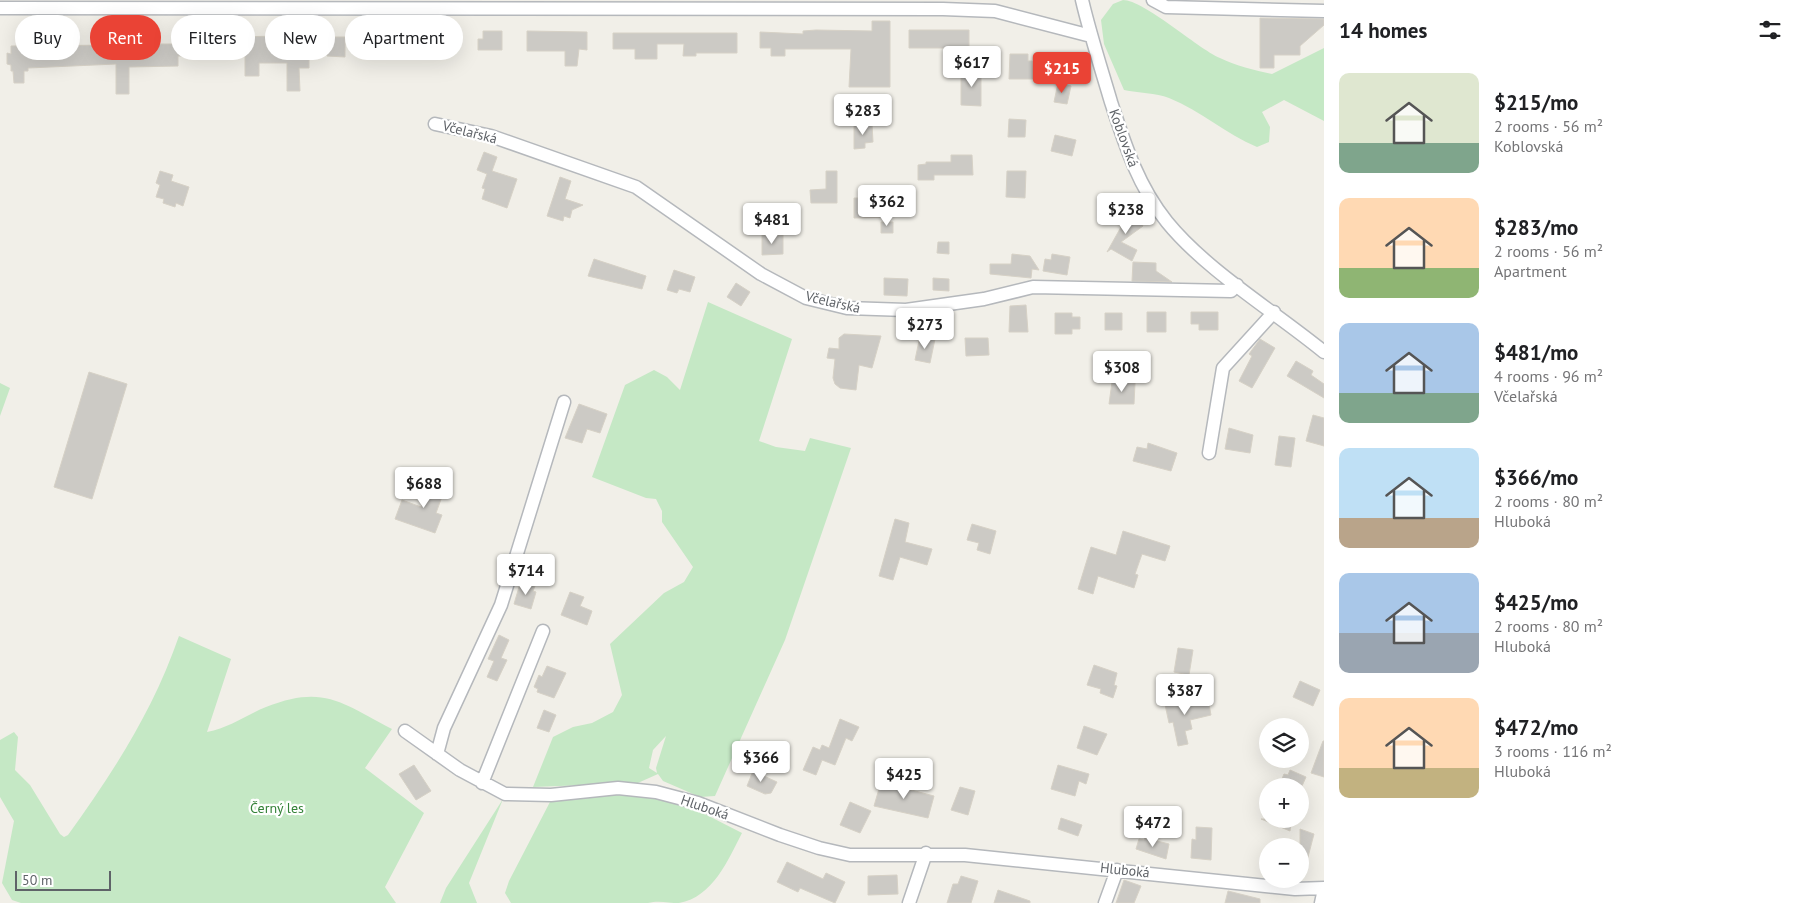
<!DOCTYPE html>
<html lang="en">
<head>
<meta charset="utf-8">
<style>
  body { margin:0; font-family:"PT Sans",sans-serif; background:#f2f2f2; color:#202124; height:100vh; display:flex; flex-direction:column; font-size:19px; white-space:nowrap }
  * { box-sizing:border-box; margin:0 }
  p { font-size:16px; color:#757577 }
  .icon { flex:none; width:28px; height:28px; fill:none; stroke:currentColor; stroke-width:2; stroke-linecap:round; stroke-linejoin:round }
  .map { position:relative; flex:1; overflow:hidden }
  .details { display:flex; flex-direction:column; background:#fff; width:475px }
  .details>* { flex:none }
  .banner { position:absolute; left:15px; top:15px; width:475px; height:45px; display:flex; gap:10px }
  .tools { position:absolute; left:1259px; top:718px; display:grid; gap:10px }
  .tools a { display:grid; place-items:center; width:50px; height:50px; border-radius:50%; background:#fff; box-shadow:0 5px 20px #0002; font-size:25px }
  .scale { position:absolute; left:15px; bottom:12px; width:96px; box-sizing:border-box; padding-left:5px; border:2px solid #5f6368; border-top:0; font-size:14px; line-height:18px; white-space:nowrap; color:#5f6368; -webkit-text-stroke:4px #fff; paint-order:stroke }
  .price { position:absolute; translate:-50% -42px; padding:0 11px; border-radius:5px; background:#fff; color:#222; font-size:16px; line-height:32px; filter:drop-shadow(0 1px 2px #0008) }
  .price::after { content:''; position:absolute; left:50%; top:30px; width:15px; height:11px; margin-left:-8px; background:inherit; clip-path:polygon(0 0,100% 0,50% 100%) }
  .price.selected { background:#ea4335; color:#fff }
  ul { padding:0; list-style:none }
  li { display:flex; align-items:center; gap:15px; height:125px; padding:0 15px }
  li span { display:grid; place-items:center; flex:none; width:140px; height:100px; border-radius:10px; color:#555 }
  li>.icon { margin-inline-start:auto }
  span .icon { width:60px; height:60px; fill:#fffc; stroke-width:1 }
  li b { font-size:21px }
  h2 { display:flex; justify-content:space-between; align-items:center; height:60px; padding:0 15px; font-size:21px }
  .chip { padding:0 18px; border-radius:22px; background:#fff; box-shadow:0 5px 20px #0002; font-size:18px; line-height:45px }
  .chip.selected { background:#ea4335; color:#fff }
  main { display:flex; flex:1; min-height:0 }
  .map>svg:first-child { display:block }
  .green { fill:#c5e8c5; fill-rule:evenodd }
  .building { fill:#cccac5; stroke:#d6d1c6 }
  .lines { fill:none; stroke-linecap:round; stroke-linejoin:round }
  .minor-casing { stroke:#b5b8bc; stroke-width:15 }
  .minor { stroke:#fff; stroke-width:12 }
  .labels { text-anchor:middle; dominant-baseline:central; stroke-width:4.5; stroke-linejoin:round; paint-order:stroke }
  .street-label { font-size:14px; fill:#5f6368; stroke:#fff }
  .park-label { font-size:14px; fill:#348238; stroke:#fff }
</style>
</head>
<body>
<main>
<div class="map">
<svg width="1324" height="903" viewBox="0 0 1324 903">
  <rect width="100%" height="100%" fill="#f1efe8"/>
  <path class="green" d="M1123,0C1144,0 1197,48 1220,58C1236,66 1254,70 1272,74L1324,48V121L1284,100L1262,112L1270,127L1269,142L1257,147C1226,134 1201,111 1169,98C1156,93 1138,93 1124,90L1104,44L1101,20L1113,4Z
    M708,302L792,339L759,441L776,447L805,451L810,438L851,448L785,640L715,796L700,797L663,781L658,774L631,786L613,784L533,787L553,737L573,727L592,723L613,712L622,695L610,644L664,593L684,582L693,567L662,522V511L656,499L646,498L592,477L625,385L654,370L667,377L680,390ZM666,736L656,768L657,773L649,768L653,750Z
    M0,383L10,388L0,416Z
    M179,636L231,659L207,732C229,728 246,715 266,707C324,684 342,703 392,729L365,768L424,813L385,887L396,903H21L12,900L2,883L14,821L0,797V740L14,732L18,737L15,770L30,785L60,834L64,837L68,835C114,771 153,711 179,636Z
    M613,794L666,799L691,807L742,833C728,860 713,897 679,903C668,903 659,900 648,903H511L505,893L509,881L551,800Z
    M503,799L469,883L477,903H440L446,888Z"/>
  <path class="building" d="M1260,18L1324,19V25L1300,46V55H1274V68H1260Z
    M872,21H890V87H849L851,49H785V56H771V48H760V32L803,34V31L816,30L872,31Z
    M909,30H969V47H959V53H950L949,48H909Z
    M433,31H452V48H429V39H433Z
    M483,31H502V50H478V39H483Z
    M527,31L587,32V50L579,49L577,66H565V51H527Z
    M174,33H194V38L279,36L278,53H309V68H299L300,91H287V63H259V76H245V55L188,52V56H178V66L129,67V94H116V64L28,68V71H24V83H14L13,71H11V65L7,64V53L11,54V46L118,45H122V51L142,52V44H174Z
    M613,33H737V53H696V56H683L684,44H657V59H635V49H613Z
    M327,37H345V57L327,56Z
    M1010,54H1028V61H1032L1033,79H1009Z
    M969,69H981V106L961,105V76H969Z
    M1058,83L1071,86L1067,104L1054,102Z
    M1009,119L1026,120L1025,137H1008Z
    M872,124L873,142L865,143V148L854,149V125Z
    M1055,135L1076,140L1072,156L1051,151Z
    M484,152L497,157L492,171L517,179L507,208L482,199L485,189L482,188L487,174L477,170Z
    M951,155H972L973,175H934V180H918V165L926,164V162H951Z
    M160,171L173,175L171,181L189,187L183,206L176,203L175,207L163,203L164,199L156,197L160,185L156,183Z
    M826,171H837V203H811L810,190L826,189Z
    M1007,171H1026L1025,198L1006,197Z
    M560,177L571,181L565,199L583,205L572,210L570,218L564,216L563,221L547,216Z
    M854,198H870V208H891V217L854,218Z
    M1132,210L1143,226L1121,242L1137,250L1132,261L1111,249L1107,252L1121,227L1117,221Z
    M881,222H893V233H881Z
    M762,235H783V254L762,255Z
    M938,242H949V254L937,253Z
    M1012,254L1030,256L1039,270L1032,269L1031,278L990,274V264H1011Z
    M1052,254L1070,257L1067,275L1043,271L1045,259L1051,260Z
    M594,259L646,276L642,289L588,276Z
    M1133,262L1156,263V271L1172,282L1132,281Z
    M674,270L695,277L690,292L679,289L677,293L667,290Z
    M884,278L908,279L907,296L884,295Z
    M933,278L949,279V291L933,290Z
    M736,283L750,292L741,306L727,297Z
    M1026,305L1028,332H1009L1010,306Z
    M1147,312H1166V332H1147Z
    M1191,312H1218V330H1199V324H1191Z
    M1055,313H1072V317H1080V329H1072V334H1055Z
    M1105,313H1122V330H1105Z
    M844,334L881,336L872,368L859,365L856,390L840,388L835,384L833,378L835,359L827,358L829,348L839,349V338Z
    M924,337L935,339L930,363L915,360L919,341L923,342Z
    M965,338H988L989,355L966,356Z
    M1260,339L1275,348L1252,388L1239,381L1252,356L1249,354Z
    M1095,353H1112V363H1094Z
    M1296,361L1313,371L1311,375L1324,384V398L1287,376Z
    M89,372L127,384L92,499L54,487Z
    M1112,382L1135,383L1134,404H1109Z
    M579,404L607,414L600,433L587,429L582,443L565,438Z
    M1313,415L1324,418V446L1306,441Z
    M1229,428L1253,435L1250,453L1225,449Z
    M1279,436L1295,438L1291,467L1275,465Z
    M1148,443L1177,453L1171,471L1133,461L1137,447L1147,449Z
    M432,478L447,483L436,513L442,515L435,533L395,519L402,500L421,507Z
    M895,519L909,523L905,542L932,549L927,565L900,557L893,580L879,576Z
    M972,524L996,531L990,554L977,550L979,543L967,540Z
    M1123,531L1170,546L1165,561L1142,554L1135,574L1138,575L1134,588L1098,576L1093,594L1078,589L1091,547L1116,555Z
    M524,583L535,586L533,591L536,592L531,609L514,604L519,587L523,588Z
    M570,592L584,597L580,606L592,611L587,625L561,615Z
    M499,635L509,640L501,658L507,660L497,681L487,677L494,661L488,659Z
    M1178,648L1193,650L1189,675L1174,672Z
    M1094,665L1117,673L1114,685L1117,686L1113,698L1100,693L1101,689L1087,685Z
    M547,666L566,673L554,698L537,692L538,689L534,687L539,675L542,677Z
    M1300,681L1320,690L1313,706L1293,697Z
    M1177,698L1179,705L1208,699L1211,715L1190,720L1192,729L1185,731L1188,744L1178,746L1173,722L1169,723L1164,700Z
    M544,710L556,715L549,732L537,728Z
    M840,719L859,727L852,741L846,738L835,765L822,760L816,775L803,770L813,747L820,750L822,745L829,748Z
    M1084,726L1107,734L1097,755L1077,748Z
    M1323,741H1324V777L1311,773Z
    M414,765L431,791L416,800L399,774Z
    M1058,765L1089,774L1086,784L1079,781L1075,796L1051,789Z
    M1290,770L1306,777L1302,786H1279L1284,774L1288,775Z
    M753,771L777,782L771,793L765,794L747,786Z
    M881,782L934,796L928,818L874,806Z
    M960,787L975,791L968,815L951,810Z
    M850,802L871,811L860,833L840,825Z
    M1061,818L1082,825L1078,836L1058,829Z
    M1261,819H1292L1290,831Z
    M1196,827L1212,828L1211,860L1191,858L1192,839L1196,840Z
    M1300,829L1314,834L1303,876H1300Z
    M1145,838L1169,844L1166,859L1136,849L1139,839L1144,840Z
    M787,862L823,879L826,873L845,882L835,903L800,888L798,892L777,882Z
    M897,875L898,894L868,895V876Z
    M961,876L978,881L971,903H947L953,884H958Z
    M1124,880L1141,886L1134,903H1116Z
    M998,890L1030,901V903H994Z
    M1228,891L1260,899V903H1225Z"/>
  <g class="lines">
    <g class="minor-casing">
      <path id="minor" d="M1082,0C1090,34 1101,68 1111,102C1125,145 1138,186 1167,222C1207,271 1274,311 1324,352
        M1153,0L1166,7L1324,11
        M0,8L943,9L995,11L1091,36
        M435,124L491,136L636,187L761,274L806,298L847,308L906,310L984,299L1033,287L1231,291L1237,285
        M1209,453L1223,368L1274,312
        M405,731L460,770L505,794L551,795L618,788L656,792L698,803L780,835L819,848L850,855H965L1295,889L1324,888
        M437,754L444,728L501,605L564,402
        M482,783L543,631
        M909,903L926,853
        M1105,903L1117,870
        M1321,903L1324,889"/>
    </g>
    <use href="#minor" class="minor"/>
  </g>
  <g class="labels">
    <g class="street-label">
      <text transform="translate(470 132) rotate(14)">Včelařská</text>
      <text transform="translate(1124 138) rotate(70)">Koblovská</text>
      <text transform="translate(833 302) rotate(13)">Včelařská</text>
      <text transform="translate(705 807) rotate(19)">Hluboká</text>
      <text transform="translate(1125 870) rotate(6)">Hluboká</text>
    </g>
    <g class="park-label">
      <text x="277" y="808">Černý les</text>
    </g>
  </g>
</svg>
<div class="tools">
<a><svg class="icon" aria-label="layers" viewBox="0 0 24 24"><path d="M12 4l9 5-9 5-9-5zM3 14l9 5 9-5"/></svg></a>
<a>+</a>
<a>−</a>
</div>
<div class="scale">50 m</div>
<b class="price" style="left:972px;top:88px">$617</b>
<b class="price selected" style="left:1062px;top:94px">$215</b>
<b class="price" style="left:863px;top:136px">$283</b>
<b class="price" style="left:887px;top:227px">$362</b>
<b class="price" style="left:1126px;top:235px">$238</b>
<b class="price" style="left:772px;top:245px">$481</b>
<b class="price" style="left:925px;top:350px">$273</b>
<b class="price" style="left:1122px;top:393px">$308</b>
<b class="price" style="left:424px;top:509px">$688</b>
<b class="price" style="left:526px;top:596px">$714</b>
<b class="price" style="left:1185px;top:716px">$387</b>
<b class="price" style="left:761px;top:783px">$366</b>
<b class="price" style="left:904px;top:800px">$425</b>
<b class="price" style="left:1153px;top:848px">$472</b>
<div class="banner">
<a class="chip">Buy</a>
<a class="chip selected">Rent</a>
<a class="chip">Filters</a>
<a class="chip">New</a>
<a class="chip">Apartment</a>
</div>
</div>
<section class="details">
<h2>14 homes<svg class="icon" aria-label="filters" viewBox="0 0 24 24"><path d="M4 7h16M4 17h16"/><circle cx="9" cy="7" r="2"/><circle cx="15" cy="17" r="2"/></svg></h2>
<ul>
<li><span style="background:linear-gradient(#dfe7d0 70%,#7fa58c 0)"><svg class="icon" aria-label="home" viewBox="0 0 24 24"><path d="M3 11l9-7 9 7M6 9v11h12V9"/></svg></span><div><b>$215/mo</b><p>2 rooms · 56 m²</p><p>Koblovská</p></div></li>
<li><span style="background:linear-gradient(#ffd9b3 70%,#8fb573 0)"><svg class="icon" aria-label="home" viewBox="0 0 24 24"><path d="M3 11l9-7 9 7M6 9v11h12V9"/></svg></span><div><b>$283/mo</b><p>2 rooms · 56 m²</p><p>Apartment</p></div></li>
<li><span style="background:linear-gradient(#a9c7e8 70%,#7fa58c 0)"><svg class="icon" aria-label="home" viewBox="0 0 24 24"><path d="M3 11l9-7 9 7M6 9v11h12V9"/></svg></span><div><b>$481/mo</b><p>4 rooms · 96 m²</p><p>Včelařská</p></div></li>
<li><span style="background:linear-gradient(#bfe0f5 70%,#b9a48a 0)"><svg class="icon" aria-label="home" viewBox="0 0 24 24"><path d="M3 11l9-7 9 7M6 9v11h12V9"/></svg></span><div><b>$366/mo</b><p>2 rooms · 80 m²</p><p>Hluboká</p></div></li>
<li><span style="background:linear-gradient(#a9c7e8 60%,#9aa5b1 0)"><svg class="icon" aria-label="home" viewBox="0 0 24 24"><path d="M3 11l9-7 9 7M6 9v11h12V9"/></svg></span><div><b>$425/mo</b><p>2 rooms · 80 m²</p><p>Hluboká</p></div></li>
<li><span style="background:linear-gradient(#ffd9b3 70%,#c2b280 0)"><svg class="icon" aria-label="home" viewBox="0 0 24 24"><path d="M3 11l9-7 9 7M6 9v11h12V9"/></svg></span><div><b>$472/mo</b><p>3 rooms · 116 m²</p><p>Hluboká</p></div></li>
</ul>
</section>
</main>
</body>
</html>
